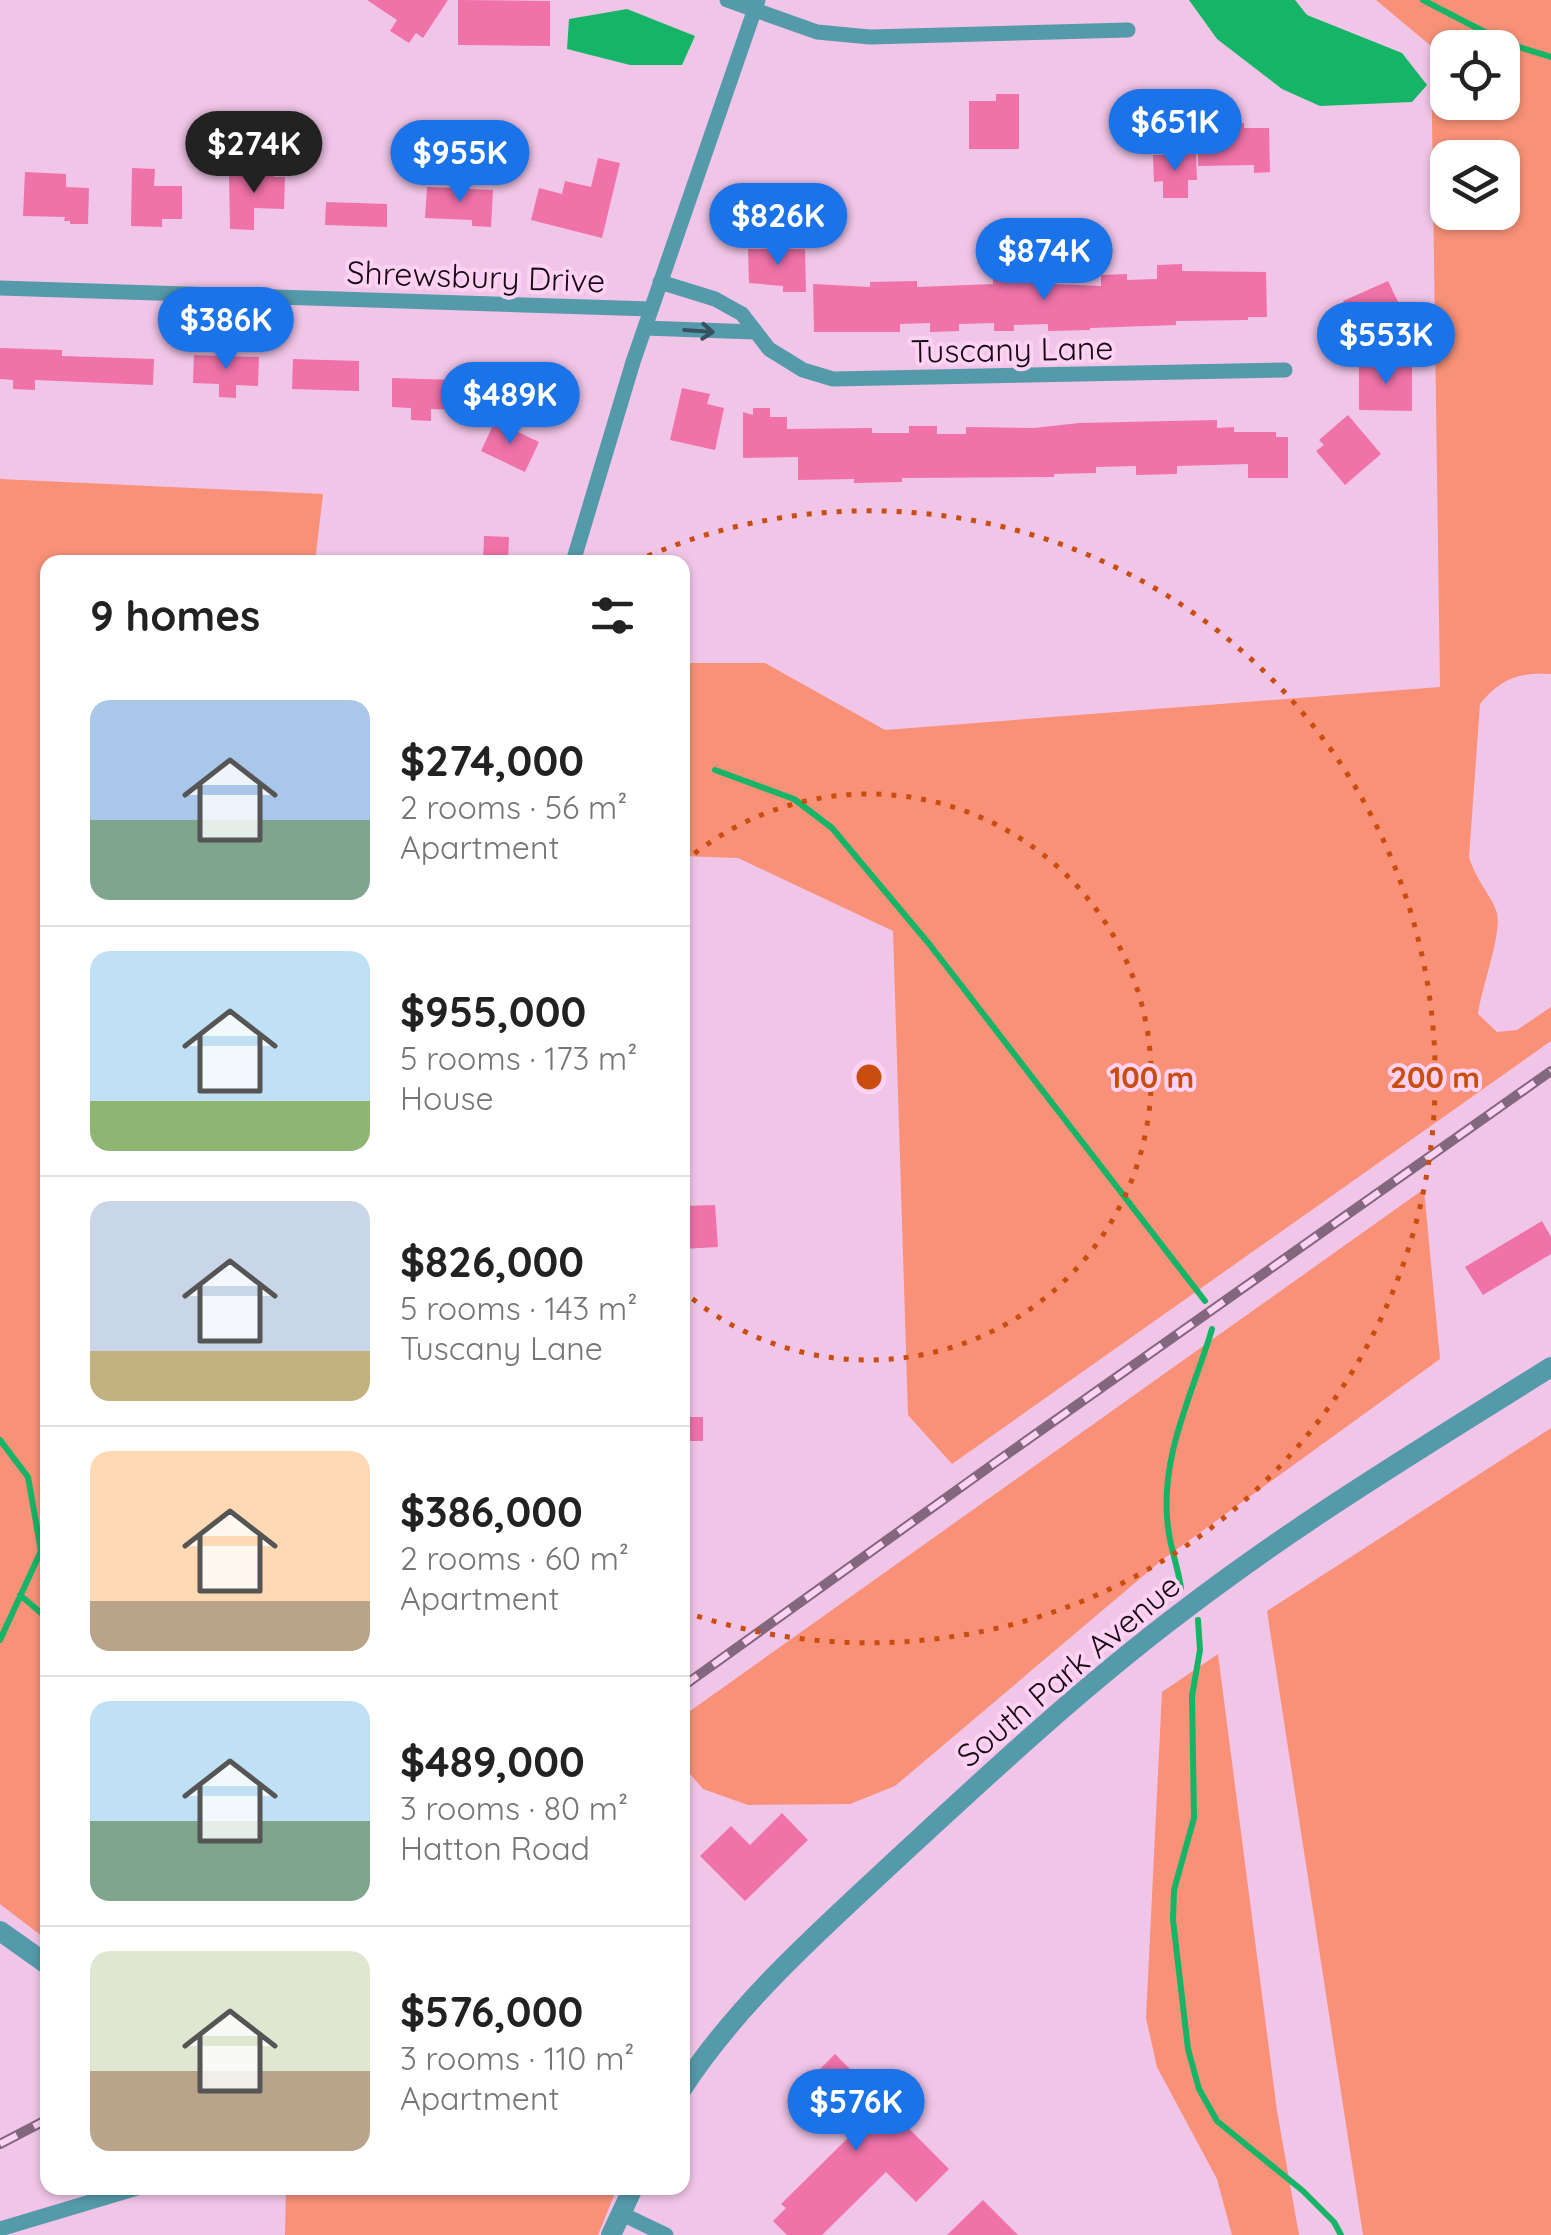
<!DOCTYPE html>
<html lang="en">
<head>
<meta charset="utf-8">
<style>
  body { margin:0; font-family:Quicksand,sans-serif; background:#f2f2f2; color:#222; height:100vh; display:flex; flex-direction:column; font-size:38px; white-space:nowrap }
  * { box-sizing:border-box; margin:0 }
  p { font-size:32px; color:#767676 }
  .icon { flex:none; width:55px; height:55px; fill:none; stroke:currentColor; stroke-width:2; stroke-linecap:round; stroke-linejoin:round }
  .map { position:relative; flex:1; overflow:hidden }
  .details { position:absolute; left:40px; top:555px; width:650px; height:1640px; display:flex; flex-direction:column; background:#fff; border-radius:20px; box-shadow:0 2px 8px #0004 }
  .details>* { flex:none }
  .fabs { position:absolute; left:1430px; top:30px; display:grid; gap:20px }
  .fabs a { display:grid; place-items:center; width:90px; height:90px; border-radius:20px; background:#fff; box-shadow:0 2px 8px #0004; font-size:50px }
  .price { position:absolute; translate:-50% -85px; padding:0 22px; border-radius:35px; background:#1a73e8; color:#fff; font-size:32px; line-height:65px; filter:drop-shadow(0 2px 5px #0008) }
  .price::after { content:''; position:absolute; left:50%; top:60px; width:30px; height:22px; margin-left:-15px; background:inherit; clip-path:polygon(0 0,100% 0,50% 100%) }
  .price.on { background:#222; color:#fff }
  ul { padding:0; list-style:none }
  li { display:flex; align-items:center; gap:30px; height:250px; padding:0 50px }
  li+li { border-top:2px solid #e0e0e0 }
  li span { display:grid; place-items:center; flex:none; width:280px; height:200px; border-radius:20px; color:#555 }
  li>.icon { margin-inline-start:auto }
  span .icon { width:120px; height:120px; fill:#fffc; stroke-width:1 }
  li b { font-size:42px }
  h2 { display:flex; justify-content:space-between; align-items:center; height:120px; padding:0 50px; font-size:42px }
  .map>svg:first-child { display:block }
  .green { fill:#f89178; fill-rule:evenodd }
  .water { fill:#16b467 }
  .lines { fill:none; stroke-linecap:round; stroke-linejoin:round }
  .stream { stroke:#16b467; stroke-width:6 }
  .building { fill:#ef72a9 }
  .minor { stroke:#559aaa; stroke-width:15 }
  .tertiary { stroke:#559aaa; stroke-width:20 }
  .rail-casing { stroke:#83677e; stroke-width:10 }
  .rail { stroke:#ffd2f4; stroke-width:6; stroke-dasharray:19; stroke-linecap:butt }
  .oneway { stroke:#365260 }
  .ring { fill:none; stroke:#c94d0d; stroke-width:5; stroke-dasharray:5 10 }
  .labels { text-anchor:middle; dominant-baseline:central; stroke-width:8; stroke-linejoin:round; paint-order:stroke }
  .street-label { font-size:32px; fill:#170915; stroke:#ffd2f4 }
  .centre { fill:#c94d0d; stroke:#ffd2f4; stroke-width:5 }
  .ring-label { font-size:30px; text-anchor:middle; font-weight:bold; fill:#c94d0d; stroke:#ffd2f4; stroke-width:8; stroke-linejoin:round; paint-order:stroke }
</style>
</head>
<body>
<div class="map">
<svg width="1551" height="2235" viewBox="0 0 1551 2235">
  <rect width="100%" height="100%" fill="#f1c5e7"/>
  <path class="green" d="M1376,0H1551V674C1519,672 1500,679 1480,704L1469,857C1475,879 1493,898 1497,913C1502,934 1481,990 1478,1014L1497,1032L1517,1030L1551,1007V1041L952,1464L908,1415L893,931L738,858L683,856V663H765L885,730L1440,687L1431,46ZM1448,48H1502V102H1448ZM1448,158H1502V212H1448Z
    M0,479L323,494L315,562H48L47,1940L0,1904Z
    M1424,1189L1440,1359L1162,1560L895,1786L850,1804L748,1805L703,1789L683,1766V1716Z
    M1551,1428V2235H1363L1267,1611Z
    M1218,1654L1277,2111L1299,2235H1232L1217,2179L1157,2067L1146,2018L1162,1692Z
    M286,2188H617L598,2235H285Z"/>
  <path class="water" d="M1189,0H1295L1307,15L1402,53L1427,85L1412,102L1320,106L1282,89L1217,39Z
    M627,9L695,36L682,65H630L567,49L569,19Z"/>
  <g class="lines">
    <path class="stream" d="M1423,0L1506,43L1551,57
      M715,770L794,799L832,828L930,945L1205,1301
      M0,1440L28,1477L41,1551L0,1640
      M1181,1588C1178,1567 1170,1547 1168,1527C1159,1457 1193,1393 1212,1329
      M20,1595L48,1619
      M1198,1620L1200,1650L1192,1696L1194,1818L1174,1890L1173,1920L1188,2049L1199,2089L1217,2121L1303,2191L1334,2222L1341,2235"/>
  </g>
  <path class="building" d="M367,0H448L423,38L416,33L409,43L390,31L397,20Z
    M458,0L550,1V46L458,45Z
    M996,94H1019V149H969V101H996Z
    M1244,123V128H1269L1270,172L1254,173V165L1198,166V124Z
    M1196,154L1197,180H1188V198H1163V181L1154,182L1153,155Z
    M598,158L620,163L602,238L531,220L539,188L562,194L565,181L591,187Z
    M132,168L155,169L154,186H182V219H162V227L131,226Z
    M243,168L275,169L274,177H285L284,209L254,208V230L230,229L229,174L242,175Z
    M25,172L66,174V187L89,188L88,224H70V221H64L65,217L23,216Z
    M427,187L493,190L491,227L472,226V220L425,218Z
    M326,202L387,204V227L325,225Z
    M748,249H805L806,292H783V286L749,283Z
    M1182,264V271L1266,272L1267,317H1248V320L1176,321V325L1090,328V330L1048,331V324L1014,325V331H994V323L959,324V331L930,332V323L900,324V332H814L813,284L870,287V282L917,281V287L993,284V279L1030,278V283L1101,286V275L1127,274V280L1157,279V265Z
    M1388,281L1400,306L1394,309L1401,325L1360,344L1343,301Z
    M0,348L62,350V356L154,359L153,385L35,380V390L13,389V380L0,379Z
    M194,355L259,357L258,386L236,385V398L219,397V384L193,383Z
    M293,359L359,361V391L292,389Z
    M1359,363H1412V411L1359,410Z
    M392,378L456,380L455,410L431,409V421L411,420V408L392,407Z
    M682,388L710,394L707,404L724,408L715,450L670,440Z
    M753,408H770V417H787V429L872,428V433H909V426H937V434H966V427L1034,428L1079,423L1217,420V428L1234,427V432H1276V437H1288V478H1248V464L1177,466V474L1136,475V466L1096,467V473L1054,474V477L902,478V482L854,483V479L798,480V457L743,458V412L753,415Z
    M1348,415L1381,454L1345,485L1316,451L1324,445L1319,440Z
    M495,421L539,442L525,472L481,451Z
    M484,536L509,537L508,562H483Z
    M715,1205L718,1247L682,1249V1206Z
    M1542,1221L1551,1237V1254L1483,1295L1465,1267Z
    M682,1417H703V1441H682Z
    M782,1813L808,1840L745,1901L700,1856L731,1826L750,1845Z
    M835,2054L949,2169L916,2202L886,2172L822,2235H787L773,2221L786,2208L781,2204L850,2136L802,2087Z
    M983,2200L1018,2235H947Z"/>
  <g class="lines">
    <path class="minor" d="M727,0L817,32L870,37L1128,30
      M660,282L715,299L742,314L769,349L803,370L833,379L1285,370
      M0,288L651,309
      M645,328L754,332
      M573,562L633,362L758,0
      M620,2213L666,2235
      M0,2229L137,2188"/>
    <path class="tertiary" d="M0,1931L48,1965
      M682,2089C739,2001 823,1928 899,1857C990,1773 1080,1689 1179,1614C1297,1523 1425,1446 1551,1367
      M611,2235L633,2188"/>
    <g class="rail-casing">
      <path id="rail" d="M682,1687L996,1462L1551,1071
        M0,2144L48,2119"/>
    </g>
    <use href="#rail" class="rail"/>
  </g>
  <defs><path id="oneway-shaft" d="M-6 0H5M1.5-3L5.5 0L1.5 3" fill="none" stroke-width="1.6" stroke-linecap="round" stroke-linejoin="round" transform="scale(2.5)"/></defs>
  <use class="oneway" href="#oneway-shaft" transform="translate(699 331) rotate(4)"/>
  <g class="ring">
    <path d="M683 863A283 283 0 1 1 683 1291"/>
    <path d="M634 562A566 566 0 1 1 685 1612"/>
  </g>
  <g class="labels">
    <g class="street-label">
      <text transform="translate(476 276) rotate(2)">Shrewsbury Drive</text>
      <text transform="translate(1012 349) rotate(-1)">Tuscany Lane</text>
      <text transform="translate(1068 1670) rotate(-40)">South Park Avenue</text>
    </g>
  </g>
  <circle cx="869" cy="1077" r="15" class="centre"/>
  <g class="ring-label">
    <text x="1152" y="1088">100 m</text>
    <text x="1435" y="1088">200 m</text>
  </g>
</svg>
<div class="fabs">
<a><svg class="icon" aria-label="locate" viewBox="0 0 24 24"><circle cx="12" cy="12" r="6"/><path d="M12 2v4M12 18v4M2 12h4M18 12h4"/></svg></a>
<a><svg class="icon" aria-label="layers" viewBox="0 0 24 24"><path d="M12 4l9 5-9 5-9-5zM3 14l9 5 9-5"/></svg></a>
</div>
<b class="price" style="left:1175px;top:174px">$651K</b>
<b class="price on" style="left:254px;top:196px">$274K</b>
<b class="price" style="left:460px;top:205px">$955K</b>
<b class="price" style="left:778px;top:268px">$826K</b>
<b class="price" style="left:1044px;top:303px">$874K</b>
<b class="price" style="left:226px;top:372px">$386K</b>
<b class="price" style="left:1386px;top:387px">$553K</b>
<b class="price" style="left:510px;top:447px">$489K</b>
<b class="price" style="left:856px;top:2154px">$576K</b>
<section class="details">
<h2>9 homes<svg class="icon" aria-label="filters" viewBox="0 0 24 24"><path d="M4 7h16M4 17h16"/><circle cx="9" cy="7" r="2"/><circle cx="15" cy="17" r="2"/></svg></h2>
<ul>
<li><span style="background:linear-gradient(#a9c7e8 60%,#7fa58c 0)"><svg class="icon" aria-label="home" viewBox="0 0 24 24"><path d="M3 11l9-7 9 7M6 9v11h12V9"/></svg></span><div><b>$274,000</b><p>2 rooms · 56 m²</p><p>Apartment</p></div></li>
<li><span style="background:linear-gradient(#bfe0f5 75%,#8fb573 0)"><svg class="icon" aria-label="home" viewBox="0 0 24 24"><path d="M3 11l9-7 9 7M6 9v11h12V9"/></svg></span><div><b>$955,000</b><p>5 rooms · 173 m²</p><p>House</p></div></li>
<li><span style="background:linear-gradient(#c9d6e8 75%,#c2b280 0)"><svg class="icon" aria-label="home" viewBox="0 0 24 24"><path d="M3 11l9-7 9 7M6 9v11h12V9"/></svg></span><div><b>$826,000</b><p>5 rooms · 143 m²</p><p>Tuscany Lane</p></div></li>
<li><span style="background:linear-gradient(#ffd9b3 75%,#b9a48a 0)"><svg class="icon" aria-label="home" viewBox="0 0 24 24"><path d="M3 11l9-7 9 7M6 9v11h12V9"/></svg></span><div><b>$386,000</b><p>2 rooms · 60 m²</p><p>Apartment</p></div></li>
<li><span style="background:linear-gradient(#bfe0f5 60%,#7fa58c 0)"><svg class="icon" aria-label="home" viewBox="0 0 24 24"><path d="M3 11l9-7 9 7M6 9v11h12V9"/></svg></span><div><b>$489,000</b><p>3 rooms · 80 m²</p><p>Hatton Road</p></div></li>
<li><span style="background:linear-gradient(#dfe7d0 60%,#b9a48a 0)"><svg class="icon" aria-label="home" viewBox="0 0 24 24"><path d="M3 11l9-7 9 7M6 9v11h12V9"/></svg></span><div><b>$576,000</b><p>3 rooms · 110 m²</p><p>Apartment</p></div></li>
</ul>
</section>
</div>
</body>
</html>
